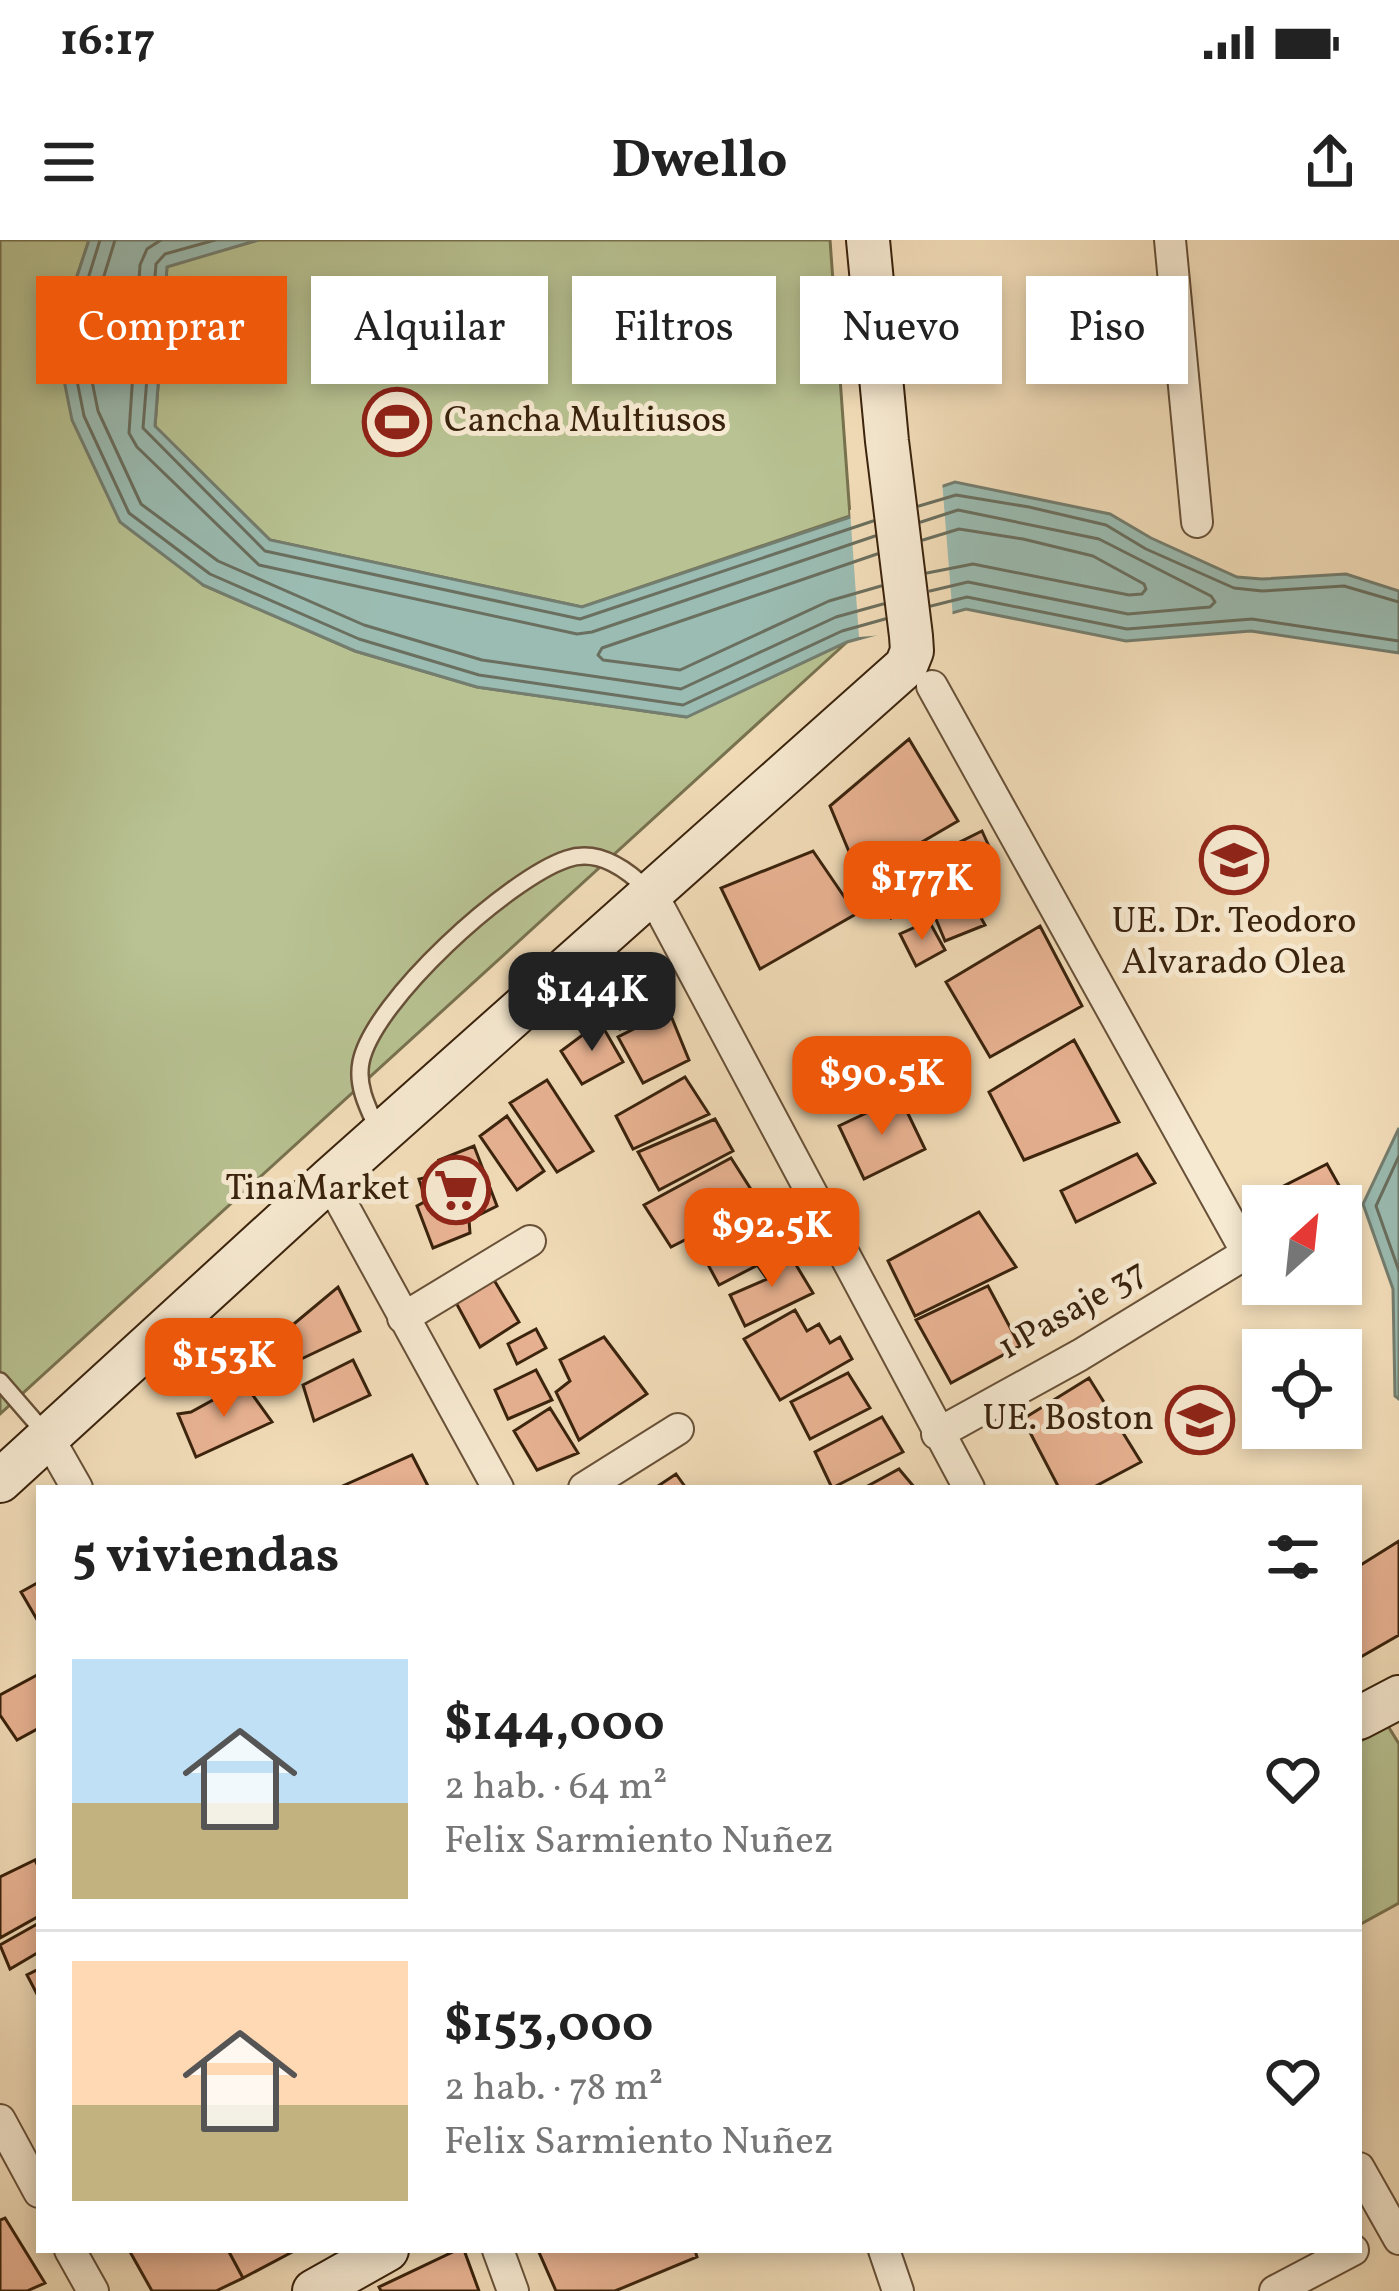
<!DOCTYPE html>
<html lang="es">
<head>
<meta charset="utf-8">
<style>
  body { margin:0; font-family:Vollkorn,serif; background:#f6f6f6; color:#222; height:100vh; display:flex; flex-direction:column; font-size:45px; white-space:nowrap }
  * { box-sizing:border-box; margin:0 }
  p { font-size:39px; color:#767676 }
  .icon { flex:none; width:66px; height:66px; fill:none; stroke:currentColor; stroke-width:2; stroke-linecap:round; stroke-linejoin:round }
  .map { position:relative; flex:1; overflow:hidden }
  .drawer { position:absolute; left:36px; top:1245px; width:1326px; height:768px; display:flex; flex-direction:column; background:#fff; border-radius:0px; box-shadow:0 6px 18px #0003 }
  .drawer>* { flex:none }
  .top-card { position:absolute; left:36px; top:36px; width:1329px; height:108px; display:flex; gap:24px }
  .needle { width:78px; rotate:27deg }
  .fabs { position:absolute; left:1242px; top:945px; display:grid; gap:24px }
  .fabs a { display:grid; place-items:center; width:120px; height:120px; border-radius:0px; background:#fff; box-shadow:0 6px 18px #0003; font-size:60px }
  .price { position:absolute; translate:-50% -102px; padding:0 27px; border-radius:24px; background:#ea580c; color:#fff; font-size:39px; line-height:78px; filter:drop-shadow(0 3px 6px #0008) }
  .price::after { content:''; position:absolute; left:50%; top:72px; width:36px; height:27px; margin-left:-18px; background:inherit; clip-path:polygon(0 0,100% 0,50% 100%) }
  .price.current { background:#222; color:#fff }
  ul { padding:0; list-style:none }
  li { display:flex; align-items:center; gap:36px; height:300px; padding:0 36px }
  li+li { border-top:3px solid #e0e0e0 }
  li span { display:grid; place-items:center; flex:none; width:336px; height:240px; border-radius:0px; color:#555 }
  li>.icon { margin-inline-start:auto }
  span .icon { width:144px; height:144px; fill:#fffc; stroke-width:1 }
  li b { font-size:51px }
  h2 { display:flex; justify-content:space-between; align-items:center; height:144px; padding:0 36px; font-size:51px }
  .chip { padding:0 42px; border-radius:0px; background:#fff; box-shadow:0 6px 18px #0003; font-size:42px; line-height:108px }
  .chip.current { background:#ea580c; color:#fff }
  .status { display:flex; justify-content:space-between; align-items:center; height:84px; padding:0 60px; background:#fff; direction:ltr }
  .status svg { height:33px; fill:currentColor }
  header { display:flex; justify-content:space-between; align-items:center; height:156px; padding:0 36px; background:#fff; font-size:54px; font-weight:700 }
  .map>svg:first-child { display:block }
  .green { fill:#b8c292; stroke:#78724f; stroke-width:3 }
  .water { fill:#9bbcb2; stroke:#747e70; stroke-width:3 }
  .pier { fill:#f3deba }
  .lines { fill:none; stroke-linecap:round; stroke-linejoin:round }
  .shore { stroke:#6a6f5f; stroke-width:3 }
  .building { fill:#eab494; stroke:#39220c; stroke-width:3 }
  .lane-casing { stroke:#685138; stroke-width:20 }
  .street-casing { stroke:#685138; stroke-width:34 }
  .secondary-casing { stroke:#39220c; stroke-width:46 }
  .lane { stroke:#f7ead2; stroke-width:15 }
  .street { stroke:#f7ead2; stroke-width:30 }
  .secondary { stroke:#f7ead2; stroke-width:42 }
  .labels { text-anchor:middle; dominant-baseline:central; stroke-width:10; stroke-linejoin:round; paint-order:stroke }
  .poi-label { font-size:36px; fill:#39220c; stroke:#f7ead2; text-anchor:end }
  .street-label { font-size:36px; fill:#39220c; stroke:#f7ead2 }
</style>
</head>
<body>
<div class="status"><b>16:17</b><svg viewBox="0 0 49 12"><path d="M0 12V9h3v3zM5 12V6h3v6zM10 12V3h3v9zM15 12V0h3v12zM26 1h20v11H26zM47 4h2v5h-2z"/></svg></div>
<header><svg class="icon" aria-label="menu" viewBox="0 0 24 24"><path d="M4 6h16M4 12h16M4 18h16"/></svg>Dwello<svg class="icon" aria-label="share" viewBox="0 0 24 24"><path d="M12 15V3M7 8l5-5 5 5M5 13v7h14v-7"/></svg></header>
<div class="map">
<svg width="1399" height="2051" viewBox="0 0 1399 2051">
  <rect width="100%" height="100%" fill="#f3deba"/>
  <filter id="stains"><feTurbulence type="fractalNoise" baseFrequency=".00167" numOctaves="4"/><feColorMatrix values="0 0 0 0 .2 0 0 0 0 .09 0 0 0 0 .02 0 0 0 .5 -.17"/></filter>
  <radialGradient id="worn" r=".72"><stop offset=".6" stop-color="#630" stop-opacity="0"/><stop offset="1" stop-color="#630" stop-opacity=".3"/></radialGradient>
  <path class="green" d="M0,0H89L56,99L203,345L355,411L477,447L686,477L847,402L0,1174Z
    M258,0H830L850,276L582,367L270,300L155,187L167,26Z
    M1388,1486L1399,1504V1663L1359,1685V1502Z"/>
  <path class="water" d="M89,0H258L167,27L155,186L270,300L582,367L955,242L1110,274L1151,298L1237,337L1262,339L1346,334L1399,351V413L1251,391L1126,401L966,369L847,402L687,477L477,447L355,411L203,345L120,282L72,180L56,100Z
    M1399,888V1159L1395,1156L1393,1049L1363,964Z"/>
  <path class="pier" d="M942,240L953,379L897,394L859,397L850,270Z"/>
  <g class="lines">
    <path class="shore" d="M100,0L69,100L84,176L129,273L210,334L359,399L479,435L683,465L842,391L885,379
      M115,0L84,101L98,171L141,264L218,321L364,385L482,420L681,449L836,377L883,364
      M161,0L147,9L140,25L129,193L137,207L259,325L577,394L592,392L875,296
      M215,0L165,14L156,24L143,188L265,311L580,379L873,281
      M919,266L956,255L1029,267L1106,285L1146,309L1234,348L1262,351L1344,346L1399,362
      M921,282L958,270L1099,299L1211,356L1215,362L1210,367L1128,374L968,342L930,351
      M923,300L959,289L1023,299L1093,316L1144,344L1146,349L1142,354L1129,355L973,324L927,333
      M877,314L602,408L598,415L603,420L680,430L829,361L881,346
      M931,366L967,357L1127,389L1252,379L1399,401
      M1399,916L1376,966L1399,1031"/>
  </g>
  <path class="building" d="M909,499L958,581L860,638L830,566Z
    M982,591L992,613L961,630L950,607Z
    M813,611L856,674L760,729L721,648Z
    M910,628L929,662L891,678L875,643Z
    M970,658L985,685L945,701L933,672Z
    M929,681L945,710L916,726L900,694Z
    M1040,686L1082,766L990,817L946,742Z
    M649,747L661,767L620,789L611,771Z
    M669,771L689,820L643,843L618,797Z
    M600,782L623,822L582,844L561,811Z
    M1074,800L1119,882L1024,920L989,852Z
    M685,837L709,874L633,909L616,876Z
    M547,840L593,911L557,932L510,863Z
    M900,857L925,909L864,939L839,886Z
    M507,876L544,931L517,950L480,896Z
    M715,879L733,911L659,950L638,912Z
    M474,906L497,966L469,980L470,993L433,1008L417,966L426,961L419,939L446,933L439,920Z
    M1137,914L1155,943L1076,982L1061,951Z
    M731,918L759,962L671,1007L644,965Z
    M1327,924L1356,976L1341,985V966H1263V970L1258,959Z
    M764,969L787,1010L719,1045L698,1006Z
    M979,972L1016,1027L915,1076L888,1021Z
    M787,1010L813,1053L745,1086L730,1055L767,1039L758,1026Z
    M494,1040L519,1082L480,1107L454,1059Z
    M988,1046L1020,1106L951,1143L916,1080Z
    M338,1047L360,1091L297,1121L277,1098Z
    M795,1070L807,1091L819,1084L830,1103L840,1097L852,1119L780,1160L744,1099Z
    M536,1089L546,1108L517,1124L508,1104Z
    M604,1097L647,1154L579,1200L556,1152L570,1141L560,1120Z
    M353,1120L370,1155L314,1181L303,1145Z
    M536,1130L552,1160L508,1179L495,1150Z
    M848,1133L870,1168L810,1199L791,1162Z
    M1089,1138L1141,1222L1092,1248H1059L1023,1179Z
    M244,1143L272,1182L196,1217L178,1174L191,1172Z
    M550,1168L578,1213L537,1230L514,1191Z
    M882,1177L903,1212L832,1248L815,1212Z
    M412,1215L429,1248H338Z
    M899,1229L915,1248H864Z
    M676,1234L686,1248H655Z
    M1399,1301V1395L1359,1418V1326Z
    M39,1342V1383L21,1352Z
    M39,1434V1488L17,1500L0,1475V1455Z
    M35,1620L39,1628V1676L0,1698V1637Z
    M39,1683V1712L10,1729L0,1705Z
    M39,1729V1755L38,1756L27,1735Z
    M5,1978L45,2043L27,2051H0V1980Z
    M129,2010H228L243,2038L216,2051H152Z
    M228,2010H296L243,2038Z
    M457,2010H464L479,2051H381L379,2047Z
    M538,2010H695L697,2017L615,2051H556Z"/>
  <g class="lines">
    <g class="lane-casing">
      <path id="lane" d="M379,892C369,870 356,847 361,822C373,761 509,638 567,619C599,608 628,630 649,651
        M0,1141L45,1193"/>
    </g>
    <g class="street-casing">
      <path id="street" d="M1170,0L1197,282
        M932,446L1247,1013L1080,1115L937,1194
        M652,654L969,1248
        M329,940L498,1248
        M403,1078L530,1001
        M48,1197L77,1248
        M584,1248L678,1189
        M0,1880L39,1952
        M1359,1928L1399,1999
        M70,2010L93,2051
        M498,2010L513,2051
        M884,2010L898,2051
        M1275,2051L1353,2010"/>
    </g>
    <g class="secondary-casing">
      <path id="secondary" d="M0,1241L329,940L906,426L912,411L911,396L887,201L868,0
        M1359,1478L1399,1457
        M314,2051L387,2010"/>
    </g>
    <use href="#lane" class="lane"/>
    <use href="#street" class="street"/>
    <use href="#secondary" class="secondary"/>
  </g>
  <defs>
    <g id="stadium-ring" transform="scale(3.45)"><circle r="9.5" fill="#f7ead2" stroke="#8f2418" stroke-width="1.5"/><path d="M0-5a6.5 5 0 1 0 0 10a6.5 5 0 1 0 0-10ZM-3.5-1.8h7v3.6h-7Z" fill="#8f2418"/></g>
    <g id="school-ring" transform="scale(3.45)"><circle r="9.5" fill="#f7ead2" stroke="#8f2418" stroke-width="1.5"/><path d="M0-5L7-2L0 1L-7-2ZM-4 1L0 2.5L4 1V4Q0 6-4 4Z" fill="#8f2418"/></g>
    <g id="supermarket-ring" transform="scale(3.45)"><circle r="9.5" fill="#f7ead2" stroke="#8f2418" stroke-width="1.5"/><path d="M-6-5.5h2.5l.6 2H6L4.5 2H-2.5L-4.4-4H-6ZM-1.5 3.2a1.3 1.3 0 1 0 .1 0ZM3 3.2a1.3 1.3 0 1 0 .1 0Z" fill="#8f2418"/></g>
  </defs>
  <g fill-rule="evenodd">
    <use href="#stadium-ring" x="397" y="182"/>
    <use href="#school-ring" x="1234" y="620"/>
    <use href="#supermarket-ring" x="456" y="950"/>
    <use href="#school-ring" x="1200" y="1180"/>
  </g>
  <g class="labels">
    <g class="poi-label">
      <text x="444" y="182" text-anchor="start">Cancha Multiusos</text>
      <text x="1234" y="683" text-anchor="middle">UE. Dr. Teodoro<tspan x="1234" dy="41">Alvarado Olea</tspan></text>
      <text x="410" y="950">TinaMarket</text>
      <text x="1154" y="1180">UE. Boston</text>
    </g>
    <g class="street-label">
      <text transform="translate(1073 1071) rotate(-30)">1 Pasaje 37</text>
    </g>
  </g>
  <rect width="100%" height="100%" filter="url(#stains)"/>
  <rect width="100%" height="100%" fill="url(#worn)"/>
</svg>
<div class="fabs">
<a><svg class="needle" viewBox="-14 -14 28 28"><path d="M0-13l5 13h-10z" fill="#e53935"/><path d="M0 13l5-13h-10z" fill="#767676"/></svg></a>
<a><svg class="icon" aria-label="locate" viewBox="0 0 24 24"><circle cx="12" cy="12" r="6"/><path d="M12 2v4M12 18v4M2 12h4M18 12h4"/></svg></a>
</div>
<b class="price" style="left:922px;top:703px">$177K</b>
<b class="price current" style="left:592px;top:814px">$144K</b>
<b class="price" style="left:882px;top:898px">$90.5K</b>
<b class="price" style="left:772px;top:1050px">$92.5K</b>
<b class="price" style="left:224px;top:1180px">$153K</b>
<div class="top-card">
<a class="chip current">Comprar</a>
<a class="chip">Alquilar</a>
<a class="chip">Filtros</a>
<a class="chip">Nuevo</a>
<a class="chip">Piso</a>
</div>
<section class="drawer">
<h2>5 viviendas<svg class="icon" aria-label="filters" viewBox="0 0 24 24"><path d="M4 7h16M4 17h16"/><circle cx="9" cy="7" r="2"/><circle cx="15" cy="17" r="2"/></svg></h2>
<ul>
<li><span style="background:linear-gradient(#bfe0f5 60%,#c2b280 0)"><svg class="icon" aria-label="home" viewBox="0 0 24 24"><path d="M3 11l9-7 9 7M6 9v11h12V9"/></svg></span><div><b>$144,000</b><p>2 hab. · 64 m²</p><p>Felix Sarmiento Nuñez</p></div><svg class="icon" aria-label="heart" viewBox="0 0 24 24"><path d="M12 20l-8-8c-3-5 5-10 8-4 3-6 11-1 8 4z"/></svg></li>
<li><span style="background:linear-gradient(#ffd9b3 60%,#c2b280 0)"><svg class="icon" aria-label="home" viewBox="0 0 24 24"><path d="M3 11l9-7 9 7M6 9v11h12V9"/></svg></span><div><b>$153,000</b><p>2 hab. · 78 m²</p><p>Felix Sarmiento Nuñez</p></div><svg class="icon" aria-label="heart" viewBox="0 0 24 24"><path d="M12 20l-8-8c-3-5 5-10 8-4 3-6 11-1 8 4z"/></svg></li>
</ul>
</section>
</div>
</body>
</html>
